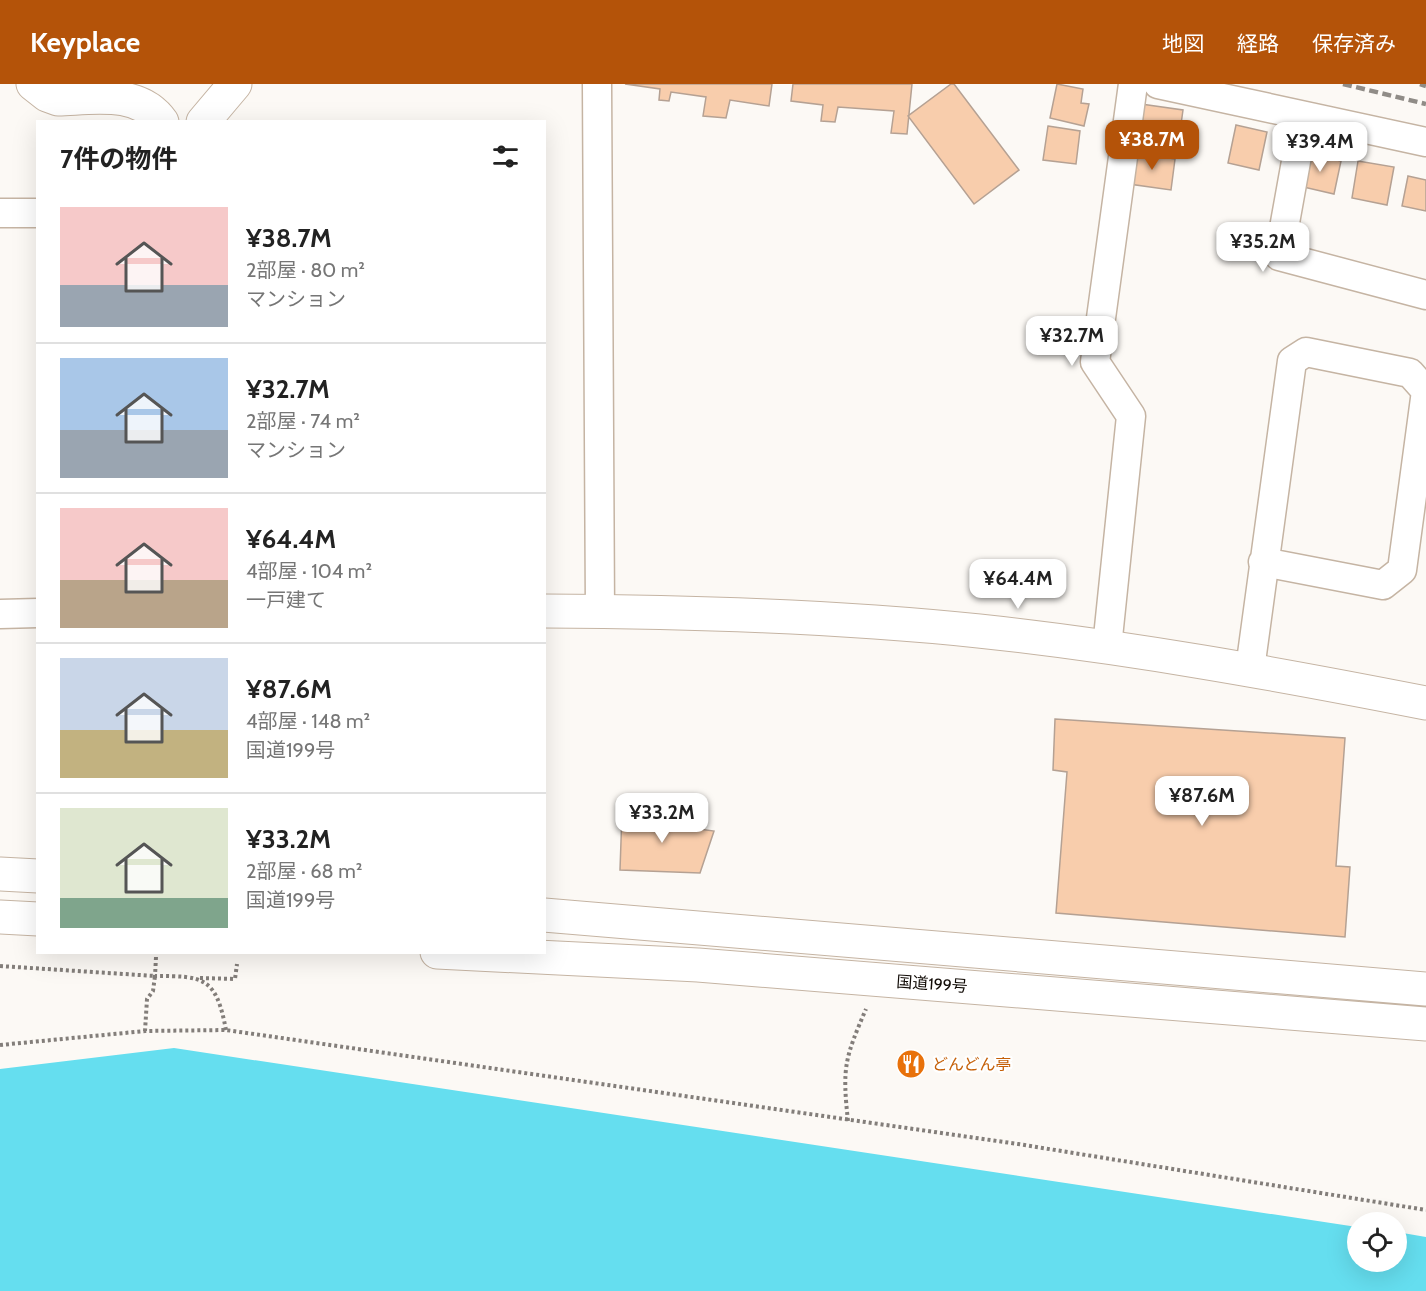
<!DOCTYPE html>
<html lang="ja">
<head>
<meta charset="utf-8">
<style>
  body { margin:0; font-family:Cabin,"Noto Sans JP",sans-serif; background:#f2f2f2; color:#222; height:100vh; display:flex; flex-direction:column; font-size:22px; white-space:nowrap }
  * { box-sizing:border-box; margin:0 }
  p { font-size:20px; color:#767676 }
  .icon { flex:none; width:33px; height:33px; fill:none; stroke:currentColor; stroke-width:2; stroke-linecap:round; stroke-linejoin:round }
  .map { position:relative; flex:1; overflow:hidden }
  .drawer { position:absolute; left:36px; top:36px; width:510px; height:834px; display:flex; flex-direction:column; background:#fff; border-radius:0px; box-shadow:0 6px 24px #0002 }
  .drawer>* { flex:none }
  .fabs { position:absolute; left:1347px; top:1128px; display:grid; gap:12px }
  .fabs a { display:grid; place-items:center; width:60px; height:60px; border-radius:50%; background:#fff; box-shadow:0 6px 24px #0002; font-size:30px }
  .price { position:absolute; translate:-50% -51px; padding:0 14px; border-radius:12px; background:#fff; color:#222; font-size:20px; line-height:39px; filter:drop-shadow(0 2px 3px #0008) }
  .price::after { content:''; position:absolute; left:50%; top:36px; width:18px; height:14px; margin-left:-9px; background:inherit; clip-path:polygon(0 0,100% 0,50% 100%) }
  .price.active { background:#b45309; color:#fff }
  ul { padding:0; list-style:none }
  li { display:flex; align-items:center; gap:18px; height:150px; padding:0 24px }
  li+li { border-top:2px solid #e0e0e0 }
  li span { display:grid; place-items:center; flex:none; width:168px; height:120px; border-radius:0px; color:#555 }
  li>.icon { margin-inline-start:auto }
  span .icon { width:72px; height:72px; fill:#fffc; stroke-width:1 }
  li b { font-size:26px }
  h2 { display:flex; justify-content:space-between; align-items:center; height:72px; padding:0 24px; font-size:26px }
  header { display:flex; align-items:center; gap:36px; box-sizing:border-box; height:84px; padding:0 30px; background:#b45309; color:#fff }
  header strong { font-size:28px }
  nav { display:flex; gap:33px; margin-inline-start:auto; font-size:21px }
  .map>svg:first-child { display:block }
  .water { fill:#65deef }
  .building { fill:#f8cdac; stroke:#b5a193; stroke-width:1.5 }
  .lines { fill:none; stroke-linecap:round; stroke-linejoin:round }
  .street-casing { stroke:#c5b4a3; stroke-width:31 }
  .secondary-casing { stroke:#c5b4a3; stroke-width:35 }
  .highway-casing { stroke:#c5b4a3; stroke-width:35 }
  .path { stroke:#837e7a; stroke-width:4; stroke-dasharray:3 3; stroke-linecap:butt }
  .street { stroke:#fff; stroke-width:28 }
  .secondary { stroke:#fff; stroke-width:33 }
  .highway { stroke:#fff; stroke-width:33 }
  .rail { stroke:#908c87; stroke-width:4.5; stroke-dasharray:9 4.5; stroke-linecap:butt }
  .labels { text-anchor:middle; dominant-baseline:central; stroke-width:4.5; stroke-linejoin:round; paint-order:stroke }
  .street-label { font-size:16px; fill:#110b06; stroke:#fff }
  .food-label { font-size:16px; fill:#c56008; stroke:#fff; text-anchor:start }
</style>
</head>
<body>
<header>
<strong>Keyplace</strong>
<nav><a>地図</a><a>経路</a><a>保存済み</a></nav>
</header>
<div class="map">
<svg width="1426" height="1207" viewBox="0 0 1426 1207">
  <rect width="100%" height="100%" fill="#fcf9f5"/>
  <path class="water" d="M174,964L1357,1143L1358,1178H1396L1397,1148L1426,1153V1207H0V985Z"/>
  <path class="building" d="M625,0H772L769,22L730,16L726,34L703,32L706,13L671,8L669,17L659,16L660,5Z
    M793,0H912L907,50L891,49L894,27L838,23L835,38L821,37L823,21L791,17Z
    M951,0H954L1019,86L974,120L908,32Z
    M1057,0L1083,5L1081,19L1089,20L1084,42L1050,34Z
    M1141,20L1183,26L1177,69L1135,64Z
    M1236,41L1267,48L1259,86L1228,79Z
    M1048,42L1080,47L1076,80L1043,76Z
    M1134,68L1175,75L1171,106L1129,100Z
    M1306,69L1341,77L1334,110L1299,102Z
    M1358,77L1394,83L1387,121L1352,114Z
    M1408,92L1426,96V127L1402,122Z
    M1055,635L1345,654L1336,782L1350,783L1345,853L1056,829L1067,688L1053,686Z
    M622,729L688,731L684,743L714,747L700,789L620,786Z"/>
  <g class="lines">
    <g class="street-casing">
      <path id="street" d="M597,0L600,528
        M1158,0L1426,58
        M1304,33L1279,172L1426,211
        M0,129H38
        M0,530L38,529
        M1107,563L1131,332L1095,278L1133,0
        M1250,585L1292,277L1306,268L1410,289L1426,307L1402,486L1383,501L1263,478"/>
    </g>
    <g class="secondary-casing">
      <path id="secondary" d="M33,0L47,11L58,15C93,14 139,5 162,38
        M203,38L235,0
        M544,527C689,528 835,532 979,547C1129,563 1278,590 1426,619"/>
    </g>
    <g class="highway-casing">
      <path id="highway" d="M0,790L38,792
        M544,831L1426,905
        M0,833L38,835
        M437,868L698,881L1426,940"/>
    </g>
    <path class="path" d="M156,873L155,892C204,892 216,893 226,946
      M0,882L155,892L153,907L147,915L145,947
      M200,894L235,895L237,880
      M0,961L145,947L226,946L1018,1060L1426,1126
      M848,1037C842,983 845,974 866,925"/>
    <use href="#street" class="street"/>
    <use href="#secondary" class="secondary"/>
    <use href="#highway" class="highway"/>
    <path class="rail" d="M1343,0L1426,20
      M1420,0L1426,2"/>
  </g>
  <defs>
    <g id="restaurant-disc" transform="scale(1.5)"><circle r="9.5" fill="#e8710a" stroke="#fff"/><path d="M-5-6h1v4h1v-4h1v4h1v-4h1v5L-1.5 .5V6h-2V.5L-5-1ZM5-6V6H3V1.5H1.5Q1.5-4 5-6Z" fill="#fff"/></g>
  </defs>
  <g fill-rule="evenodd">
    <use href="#restaurant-disc" x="911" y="980"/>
  </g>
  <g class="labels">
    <g class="street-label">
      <text transform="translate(932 900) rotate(4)">国道199号</text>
    </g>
    <g class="food-label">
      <text x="932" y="980">どんどん亭</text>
    </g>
  </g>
</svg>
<div class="fabs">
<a><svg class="icon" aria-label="locate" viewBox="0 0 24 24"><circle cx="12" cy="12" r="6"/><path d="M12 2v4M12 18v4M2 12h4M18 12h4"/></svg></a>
</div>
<b class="price active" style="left:1152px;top:87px">¥38.7M</b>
<b class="price" style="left:1320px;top:89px">¥39.4M</b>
<b class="price" style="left:1263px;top:189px">¥35.2M</b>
<b class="price" style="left:1072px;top:283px">¥32.7M</b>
<b class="price" style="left:1018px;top:526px">¥64.4M</b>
<b class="price" style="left:1202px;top:743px">¥87.6M</b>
<b class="price" style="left:662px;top:760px">¥33.2M</b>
<section class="drawer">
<h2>7件の物件<svg class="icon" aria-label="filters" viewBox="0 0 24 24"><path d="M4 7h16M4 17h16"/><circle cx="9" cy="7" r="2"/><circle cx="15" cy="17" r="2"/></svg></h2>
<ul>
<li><span style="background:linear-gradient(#f6c9c9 65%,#9aa5b1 0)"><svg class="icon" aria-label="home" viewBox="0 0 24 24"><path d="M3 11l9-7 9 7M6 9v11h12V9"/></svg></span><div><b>¥38.7M</b><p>2部屋 · 80 m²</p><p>マンション</p></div></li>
<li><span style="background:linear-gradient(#a9c7e8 60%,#9aa5b1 0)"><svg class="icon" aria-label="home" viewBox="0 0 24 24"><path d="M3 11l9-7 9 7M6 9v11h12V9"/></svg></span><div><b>¥32.7M</b><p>2部屋 · 74 m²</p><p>マンション</p></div></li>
<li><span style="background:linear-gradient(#f6c9c9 60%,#b9a48a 0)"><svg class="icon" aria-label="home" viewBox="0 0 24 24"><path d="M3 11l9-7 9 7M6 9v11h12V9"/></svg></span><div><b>¥64.4M</b><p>4部屋 · 104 m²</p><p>一戸建て</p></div></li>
<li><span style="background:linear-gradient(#c9d6e8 60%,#c2b280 0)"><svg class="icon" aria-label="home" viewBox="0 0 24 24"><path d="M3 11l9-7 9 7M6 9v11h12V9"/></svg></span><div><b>¥87.6M</b><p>4部屋 · 148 m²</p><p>国道199号</p></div></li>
<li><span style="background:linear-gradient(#dfe7d0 75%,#7fa58c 0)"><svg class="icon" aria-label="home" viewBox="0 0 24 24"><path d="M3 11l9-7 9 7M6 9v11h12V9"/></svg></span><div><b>¥33.2M</b><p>2部屋 · 68 m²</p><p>国道199号</p></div></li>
</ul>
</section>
</div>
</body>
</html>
